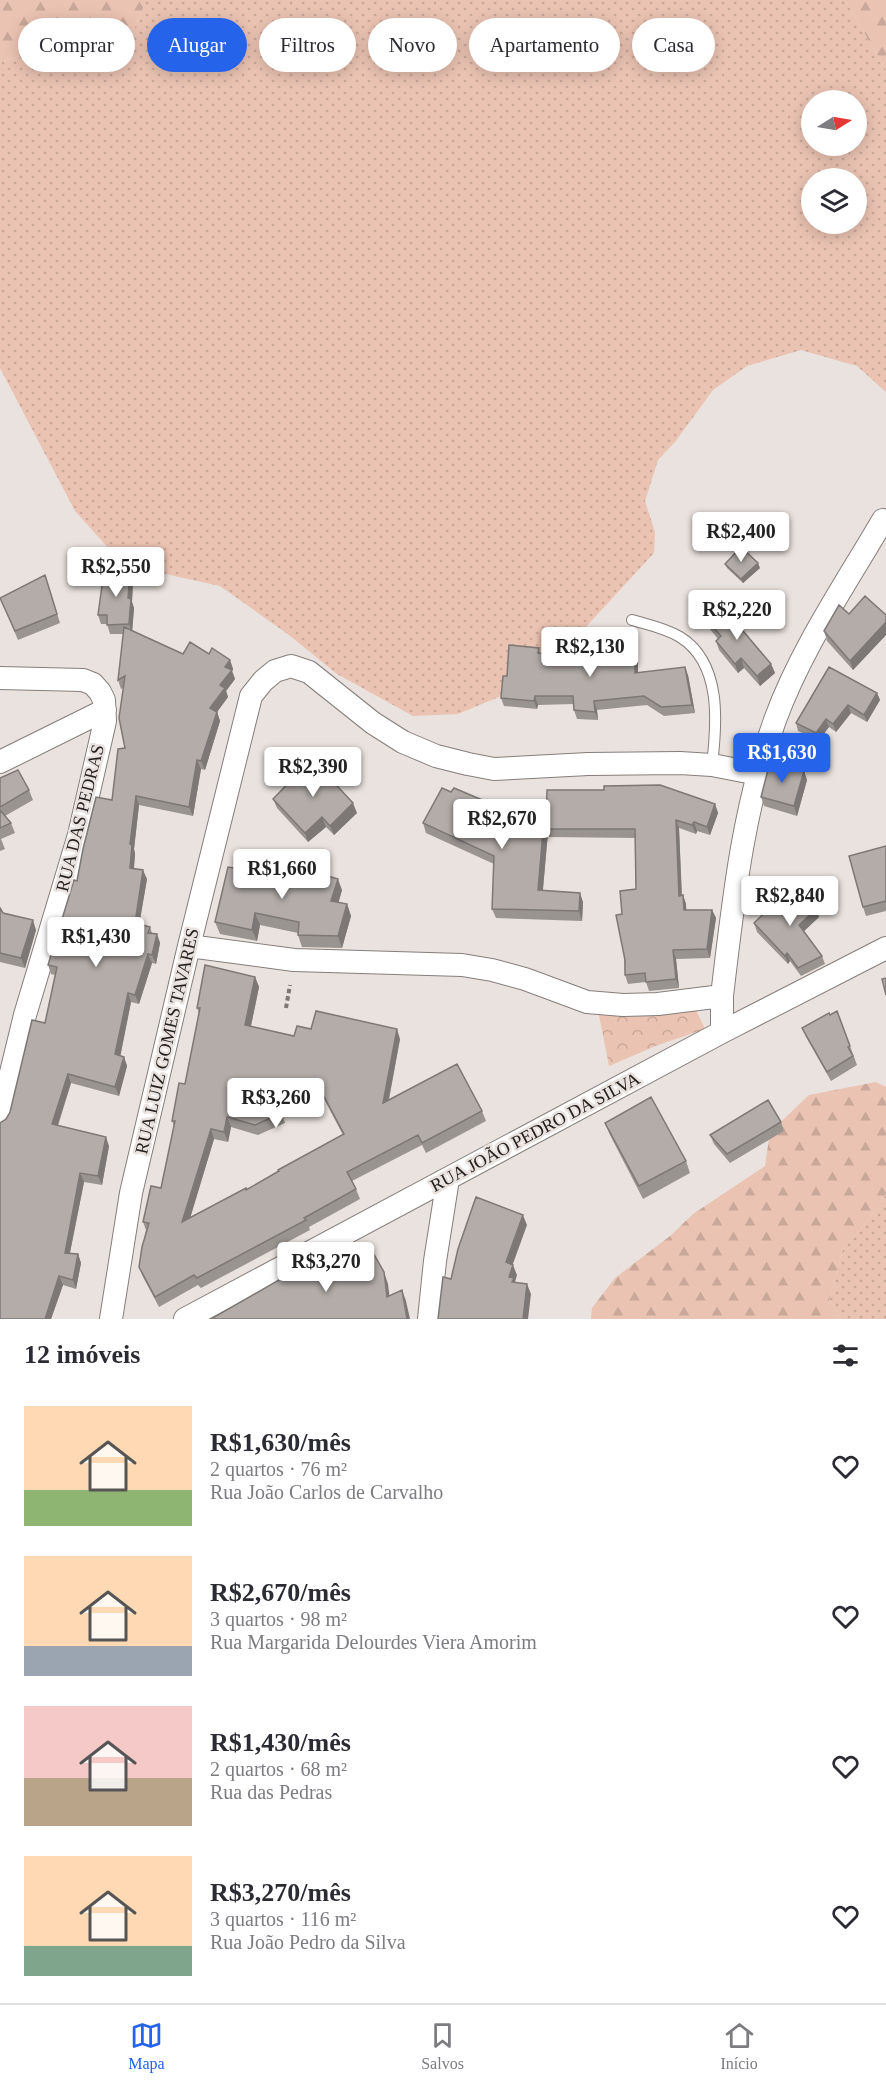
<!DOCTYPE html>
<html lang="pt">
<head>
<meta charset="utf-8">
<style>
  body { margin:0; font-family:Georgia,serif; background:#f2f2f3; color:#2b2b33; height:100vh; display:flex; flex-direction:column; font-size:22px; white-space:nowrap }
  * { box-sizing:border-box; margin:0 }
  p { font-size:20px; color:#7c7c81 }
  .icon { flex:none; width:33px; height:33px; fill:none; stroke:currentColor; stroke-width:2; stroke-linecap:round; stroke-linejoin:round }
  .map { position:relative; height:1319px; overflow:hidden }
  .panel { display:flex; flex-direction:column; background:#fff; flex:1 }
  .panel>* { flex:none }
  .banner { position:absolute; left:18px; top:18px; width:850px; height:54px; display:flex; gap:12px }
  .needle { width:39px; rotate:79deg }
  .tools { position:absolute; left:801px; top:90px; display:grid; gap:12px }
  .tools a { display:grid; place-items:center; width:66px; height:66px; border-radius:50%; background:#fff; box-shadow:0 3px 15px #0003; font-size:30px }
  .price { position:absolute; translate:-50% -51px; padding:0 14px; border-radius:6px; background:#fff; color:#222; font-size:20px; line-height:39px; filter:drop-shadow(0 2px 3px #0008) }
  .price::after { content:''; position:absolute; left:50%; top:36px; width:18px; height:14px; margin-left:-9px; background:inherit; clip-path:polygon(0 0,100% 0,50% 100%) }
  .price.current { background:#2563eb; color:#fff }
  ul { padding:0; list-style:none }
  li { display:flex; align-items:center; gap:18px; height:150px; padding:0 24px }
  li span { display:grid; place-items:center; flex:none; width:168px; height:120px; border-radius:0px; color:#555 }
  li>.icon { margin-inline-start:auto }
  span .icon { width:72px; height:72px; fill:#fffc; stroke-width:1 }
  li b { font-size:26px }
  h2 { display:flex; justify-content:space-between; align-items:center; height:72px; padding:0 24px; font-size:26px }
  .chip { padding:0 21px; border-radius:27px; background:#fff; box-shadow:0 3px 15px #0003; font-size:21px; line-height:54px }
  .chip.current { background:#2563eb; color:#fff }
  .tab-bar { display:flex; justify-content:space-around; align-items:center; height:84px; border-top:2px solid #e1e1e2; background:#fff; font-size:16px; color:#7c7c81 }
  .tab-bar a { display:grid; justify-items:center; gap:3px }
  .tab-bar .current { color:#2563eb }
  .map>svg:first-child { display:block }
  .grass { fill:url(#grass-dots); fill-rule:evenodd }
  .forest { fill:url(#forest-firs) }
  .park { fill:url(#park-crowns) }
  .lines { fill:none; stroke-linecap:round; stroke-linejoin:round }
  .service-casing { stroke:#857e7b; stroke-width:12 }
  .minor-casing { stroke:#857e7b; stroke-width:24 }
  .path { stroke:#7d7876; stroke-width:4; stroke-dasharray:4.5 3; stroke-linecap:butt }
  .service { stroke:#fff; stroke-width:10 }
  .minor { stroke:#fff; stroke-width:22 }
  .wall { fill:#9a9491; fill-rule:evenodd }
  .shaded-wall { fill:#7d7876 }
  .building { fill:#b3aca9; stroke:#7d7876; stroke-width:1.5; fill-rule:evenodd }
  .labels { text-anchor:middle; dominant-baseline:central; stroke-width:5; stroke-linejoin:round; paint-order:stroke }
  .street-label { font-size:18px; fill:#242120; stroke:#eae2de }
</style>
</head>
<body>
<div class="map">
<svg width="886" height="1319" viewBox="0 0 886 1319">
  <defs>
    <pattern id="grass-dots" width="8" height="8" patternUnits="userSpaceOnUse" patternTransform="scale(1.5)"><rect width="8" height="8" fill="#ebc3b2"/><path d="M2 2h.1M6 6h.1" fill="none" stroke="#c9a799" stroke-width="1.8" stroke-linecap="round"/></pattern>
    <pattern id="forest-firs" width="22" height="20" patternUnits="userSpaceOnUse" patternTransform="scale(1.5)"><rect width="22" height="20" fill="#ebc3b2"/><path d="M5 1l3.5 6h-7zM16 11l3.5 6h-7z" fill="#c9a799"/></pattern>
    <pattern id="park-crowns" width="20" height="18" patternUnits="userSpaceOnUse" patternTransform="scale(1.5)"><rect width="20" height="18" fill="#ebc3b2"/><path d="M2 6a3 3 0 1 1 6 0M12 15a3 3 0 1 1 6 0" fill="none" stroke="#c9a799"/></pattern>
  </defs>
  <rect width="100%" height="100%" fill="#eae2de"/>
  <path class="grass" d="M144,0H845L886,70V392L857,366L801,350L747,366L713,390L675,442L658,460L645,501L655,532L654,553L572,642L542,672L499,697L458,714L413,716L337,674L289,635L220,586L161,573L112,552L75,511L0,368V62L77,39L124,52L144,6ZM812,100H856V146H812ZM812,178H856V224H812Z
    M886,1194V1319H841L829,1300L843,1249L870,1218Z"/>
  <path class="forest" d="M0,0H144V6L124,52L77,39L0,62Z
    M845,0H886V70Z
    M876,1082L886,1087V1194L870,1218L843,1249L829,1300L841,1319H591L592,1308L615,1278L670,1236L693,1214L765,1166L770,1132L809,1095Z"/>
  <path class="park" d="M695,1008L705,1029L658,1045L609,1066L599,1015Z"/>
  <g class="lines">
    <g class="service-casing">
      <path id="service" d="M632,620C649,625 665,628 680,637C722,663 717,723 712,765"/>
    </g>
    <g class="minor-casing">
      <path id="minor" d="M0,678L83,680L93,684L100,692L104,700L105,721L79,835L25,1015L0,1118
        M0,762L105,710
        M189,946L294,960L462,965L492,970L525,979L587,1002L623,1005L658,1004L722,996V1032
        M722,996C733,903 743,808 775,720C801,649 845,585 883,520
        M111,1319L131,1193L189,946L251,696L263,681L275,671L291,666L309,672L373,723L403,742L436,756L468,764L494,769L588,764L680,763L712,765L758,774
        M185,1319L722,1032L886,948
        M429,1319L435,1261L448,1179"/>
    </g>
    <path class="path" d="M286,1008L290,985"/>
    <use href="#service" class="service"/>
    <use href="#minor" class="minor"/>
  </g>
  <path class="wall" d="M725,564L760,568L743,583L727,568Z
    M130,571L133,581L132,602L134,608L132,631L183,654H209L230,660L233,669L232,671L235,679L226,691L228,697L217,712L220,721L205,770L201,769L193,816L139,805L134,849L135,854L134,869L147,879L139,924L150,927L152,933L157,934L160,943L156,964L152,963L139,1004L131,1002L120,1056L124,1057L127,1066L119,1096L71,1083L58,1126L109,1146L102,1185L84,1182L70,1253L78,1254L81,1263L76,1289L63,1285L51,1319L6,1119L10,1112L45,1023L55,975L51,974L48,965L77,881L112,800L125,748L123,688L121,689L118,680L124,634H110L107,624H101L98,615Z
    M48,584L60,623L18,640L0,598Z
    M849,614L886,615V635L853,670L827,641L824,631Z
    M705,618L771,664L775,673L760,686L744,668L738,673L719,650L716,641L718,639L709,628Z
    M539,648L540,653L638,657V673L688,675L695,713L664,716L647,705L597,710L598,720L577,719L574,710V704L538,705L537,709L504,706L501,698L507,676Z
    M877,693L880,700L867,722L851,713L836,732L829,727L819,740L798,731L796,723Z
    M804,771L807,780L797,816L764,806L761,797Z
    M0,778L29,790L33,800L5,816L11,823L15,833L1,839L5,849L0,851Z
    M451,792L487,802L490,811L544,820L546,825L715,804L718,813L710,835L697,831L696,834L679,828L682,895H683L686,904V910H712L716,918L710,958L676,959L679,988L649,991L646,982L628,984L625,975L622,914L636,889L635,838L549,837L548,832L543,890L583,902L582,921L496,918L492,909L494,864L426,833L423,823Z
    M273,799L357,813L334,835L326,827L308,842L277,808Z
    M886,846V911L866,916L863,907Z
    M342,890L338,902L347,904L351,916L342,948L302,947L298,935V933L260,925L257,941L220,934L215,922Z
    M804,897L819,917L804,931L822,956L825,964L801,976L790,961L788,964L757,932L754,923Z
    M0,908L3,913L36,930L25,968L0,962Z
    M255,977L259,987L251,1026L294,1036L311,1029L400,1039L389,1100L482,1111L486,1121L426,1153L422,1145L352,1181L356,1189L360,1199L309,1227L310,1230L201,1288L198,1285L159,1307L143,1277L139,1267L146,1230L143,1222L161,1188L174,1126L172,1121L185,1084L199,1013L197,1008ZM324,1099L343,1135L246,1190L190,1217L214,1139L228,1142L231,1127L258,1135L285,1123L282,1114Z
    M802,1028L850,1046L857,1065L831,1081L806,1037Z
    M781,1122L784,1131L730,1163L714,1144L710,1135Z
    M605,1123L686,1161L690,1173L643,1199L610,1135Z"/>
  <path class="shaded-wall" d="M758,563L760,568L743,583L741,579Z
    M130,571L133,581L132,602L134,608L132,634L129,624L128,598Z
    M886,622V635L853,670L850,661Z
    M635,649L638,657V682L635,673Z
    M741,658L744,668L738,673L735,664Z
    M230,660L233,669L232,671L235,679L226,691L228,697L217,712L220,721L205,770L201,761L210,708L220,685L225,667Z
    M771,664L775,673L760,686L757,676Z
    M685,667L688,675L695,713L692,705Z
    M877,693L880,700L867,722L864,715Z
    M535,696L538,705L537,709L534,701Z
    M594,701L597,710L598,720L595,712Z
    M848,705L851,713L836,732L833,724Z
    M826,719L829,727L819,740L816,733Z
    M197,760L201,769L193,816L189,807Z
    M804,771L807,780L797,816L794,806Z
    M136,796L139,805L134,849L135,854L133,877L130,868V844Z
    M487,802L490,812L484,810Z
    M353,803L357,813L334,835L330,826Z
    M715,804L718,813L710,835L707,827Z
    M322,817L326,827L308,842L305,833Z
    M544,820L548,829H546L548,832L542,899L538,890Z
    M676,820L679,828L682,904L679,896Z
    M694,822L697,831L696,834L692,825Z
    M143,870L147,879L138,932L135,923Z
    M338,879L342,890L336,912L331,901Z
    M580,893L583,902L582,921L579,911Z
    M683,895L686,904L687,919L684,910Z
    M347,904L351,916L342,948L338,936Z
    M816,909L819,917L802,933L799,925Z
    M712,910L716,918L710,958L707,949Z
    M255,913L260,925L257,941L252,930Z
    M33,920L36,930L25,968L21,958Z
    M157,934L160,943L156,964L152,955Z
    M673,950L676,959L679,988L676,979Z
    M787,953L790,961L788,964L785,956Z
    M148,954L152,963L139,1004L135,995Z
    M255,977L259,987L249,1035L245,1025Z
    M128,993L131,1002L119,1063L115,1054Z
    M397,1029L400,1039L386,1113L383,1103Z
    M124,1057L127,1066L119,1096L115,1087Z
    M68,1074L71,1083L55,1133L52,1124Z
    M227,1117L231,1127L228,1142L224,1132Z
    M211,1129L214,1139L186,1232L182,1222Z
    M106,1137L109,1146L102,1185L98,1176Z
    M80,1173L84,1182L68,1262L65,1253Z
    M523,1215L527,1225L510,1272L506,1262Z
    M78,1254L81,1263L76,1289L73,1280Z
    M513,1265L517,1275L515,1282L517,1288L509,1277Z
    M384,1272L388,1284L391,1309L387,1297Z
    M59,1276L63,1285L51,1319H45Z
    M527,1284L531,1294L528,1319H523Z
    M402,1290L406,1301L410,1319H407Z"/>
  <path class="building" d="M741,547L758,563L741,579L725,564Z
    M104,571H130L128,598L131,599L129,624L107,625V615H98Z
    M45,575L57,614L15,631L0,598Z
    M865,596L886,615V622L850,661L824,631L839,605L849,614Z
    M721,605L771,664L757,676L741,658L735,664L716,641L721,636L705,618Z
    M124,627L183,654L190,642L209,654L212,648L230,660L225,667L232,670L220,685L225,688L210,708L217,712L201,761L197,760L189,807L136,796L130,844L132,845L130,868L143,870L135,923L150,927L148,933L157,934L152,955L148,954L135,995L128,993L115,1054L124,1057L115,1087L68,1074L52,1124L106,1137L98,1176L80,1173L65,1253L78,1254L73,1280L59,1276L45,1319H0V1123L6,1119L10,1112L32,1020L45,1023L57,967L48,965L74,880L77,881L83,849L96,797L112,800L118,749L125,748L119,718L125,676L118,680Z
    M509,645L539,648L538,653L603,654L602,651L635,649V673L685,667L692,705L661,707L644,696L594,701L595,712L574,710L573,696H535L534,701L501,698L503,676H507Z
    M829,667L877,693L864,715L848,705L833,724L826,719L816,733L796,723Z
    M312,759L353,803L330,826L322,817L305,833L273,799Z
    M770,762L804,771L794,806L761,797Z
    M18,770L29,790L0,807V778Z
    M660,785L715,804L707,827L694,822L692,825L676,820L679,896L683,895L684,910H712L707,949L673,950L676,979L646,982L645,973L625,975V960L616,915L622,914L620,891L636,889L635,829H546L547,790H604V786Z
    M442,788L451,792L454,788L487,802L484,810L544,820L538,890L580,893L579,911L492,909L494,856L423,823Z
    M0,810L11,823L0,828Z
    M886,846V901L863,907L849,856Z
    M294,866L338,879L331,901L347,904L338,936L298,935L299,922L255,913L252,930L215,922L228,867L291,877Z
    M796,883L804,897L816,909L799,925L822,956L798,968L787,953L785,956L754,923Z
    M0,908L3,913L33,920L21,958L0,953Z
    M205,965L255,977L245,1025L294,1036L297,1026L311,1029L316,1011L397,1029L383,1103L457,1064L482,1111L422,1143L418,1135L347,1172L356,1189L304,1218L306,1220L197,1278L194,1275L155,1297L139,1267L142,1247L149,1223L143,1222L151,1186L161,1188L175,1121H172L179,1083L185,1084L200,1008H197ZM320,1089L344,1134L278,1170L279,1171L246,1190V1188L182,1222L211,1129L224,1132L227,1117L255,1125L282,1113L278,1104Z
    M886,978V995L882,979Z
    M837,1011L850,1046L848,1047L853,1056L827,1072L802,1028L829,1013L830,1015Z
    M651,1097L686,1161L639,1186L605,1123Z
    M768,1100L781,1122L727,1154L710,1135Z
    M476,1197L523,1215L506,1262L513,1265L509,1277L514,1278L512,1282L527,1284L523,1319H438L443,1277L451,1279L458,1249Z
    M368,1244L384,1272L387,1297L402,1290L407,1319H211L319,1257L328,1266Z"/>
  <g class="labels">
    <g class="street-label">
      <text transform="translate(80 818) rotate(-76)">RUA DAS PEDRAS</text>
      <text transform="translate(167 1041) rotate(-77)">RUA LUIZ GOMES TAVARES</text>
      <text transform="translate(535 1132) rotate(-28)">RUA JOÃO PEDRO DA SILVA</text>
    </g>
  </g>
</svg>
<div class="tools">
<a><svg class="needle" viewBox="-14 -14 28 28"><path d="M0-13l5 13h-10z" fill="#e53935"/><path d="M0 13l5-13h-10z" fill="#7c7c81"/></svg></a>
<a><svg class="icon" aria-label="layers" viewBox="0 0 24 24"><path d="M12 4l9 5-9 5-9-5zM3 14l9 5 9-5"/></svg></a>
</div>
<b class="price" style="left:741px;top:563px">R$2,400</b>
<b class="price" style="left:116px;top:598px">R$2,550</b>
<b class="price" style="left:737px;top:641px">R$2,220</b>
<b class="price" style="left:590px;top:678px">R$2,130</b>
<b class="price current" style="left:782px;top:784px">R$1,630</b>
<b class="price" style="left:313px;top:798px">R$2,390</b>
<b class="price" style="left:502px;top:850px">R$2,670</b>
<b class="price" style="left:282px;top:900px">R$1,660</b>
<b class="price" style="left:790px;top:927px">R$2,840</b>
<b class="price" style="left:96px;top:968px">R$1,430</b>
<b class="price" style="left:276px;top:1129px">R$3,260</b>
<b class="price" style="left:326px;top:1293px">R$3,270</b>
<div class="banner">
<a class="chip">Comprar</a>
<a class="chip current">Alugar</a>
<a class="chip">Filtros</a>
<a class="chip">Novo</a>
<a class="chip">Apartamento</a>
<a class="chip">Casa</a>
</div>
</div>
<section class="panel">
<h2>12 imóveis<svg class="icon" aria-label="filters" viewBox="0 0 24 24"><path d="M4 7h16M4 17h16"/><circle cx="9" cy="7" r="2"/><circle cx="15" cy="17" r="2"/></svg></h2>
<ul>
<li><span style="background:linear-gradient(#ffd9b3 70%,#8fb573 0)"><svg class="icon" aria-label="home" viewBox="0 0 24 24"><path d="M3 11l9-7 9 7M6 9v11h12V9"/></svg></span><div><b>R$1,630/mês</b><p>2 quartos · 76 m²</p><p>Rua João Carlos de Carvalho</p></div><svg class="icon" aria-label="heart" viewBox="0 0 24 24"><path d="M12 20l-8-8c-3-5 5-10 8-4 3-6 11-1 8 4z"/></svg></li>
<li><span style="background:linear-gradient(#ffd9b3 75%,#9aa5b1 0)"><svg class="icon" aria-label="home" viewBox="0 0 24 24"><path d="M3 11l9-7 9 7M6 9v11h12V9"/></svg></span><div><b>R$2,670/mês</b><p>3 quartos · 98 m²</p><p>Rua Margarida Delourdes Viera Amorim</p></div><svg class="icon" aria-label="heart" viewBox="0 0 24 24"><path d="M12 20l-8-8c-3-5 5-10 8-4 3-6 11-1 8 4z"/></svg></li>
<li><span style="background:linear-gradient(#f6c9c9 60%,#b9a48a 0)"><svg class="icon" aria-label="home" viewBox="0 0 24 24"><path d="M3 11l9-7 9 7M6 9v11h12V9"/></svg></span><div><b>R$1,430/mês</b><p>2 quartos · 68 m²</p><p>Rua das Pedras</p></div><svg class="icon" aria-label="heart" viewBox="0 0 24 24"><path d="M12 20l-8-8c-3-5 5-10 8-4 3-6 11-1 8 4z"/></svg></li>
<li><span style="background:linear-gradient(#ffd9b3 75%,#7fa58c 0)"><svg class="icon" aria-label="home" viewBox="0 0 24 24"><path d="M3 11l9-7 9 7M6 9v11h12V9"/></svg></span><div><b>R$3,270/mês</b><p>3 quartos · 116 m²</p><p>Rua João Pedro da Silva</p></div><svg class="icon" aria-label="heart" viewBox="0 0 24 24"><path d="M12 20l-8-8c-3-5 5-10 8-4 3-6 11-1 8 4z"/></svg></li>
</ul>
</section>
<nav class="tab-bar">
<a class="current"><svg class="icon" aria-label="map" viewBox="0 0 24 24"><path d="M3 6l6-2 6 2 6-2v14l-6 2-6-2-6 2zM9 4v14M15 6v14"/></svg>Mapa</a>
<a><svg class="icon" aria-label="saved" viewBox="0 0 24 24"><path d="M7 4h10v16l-5-4-5 4z"/></svg>Salvos</a>
<a><svg class="icon" aria-label="home" viewBox="0 0 24 24"><path d="M3 11l9-7 9 7M6 9v11h12V9"/></svg>Início</a>
</nav>
</body>
</html>
